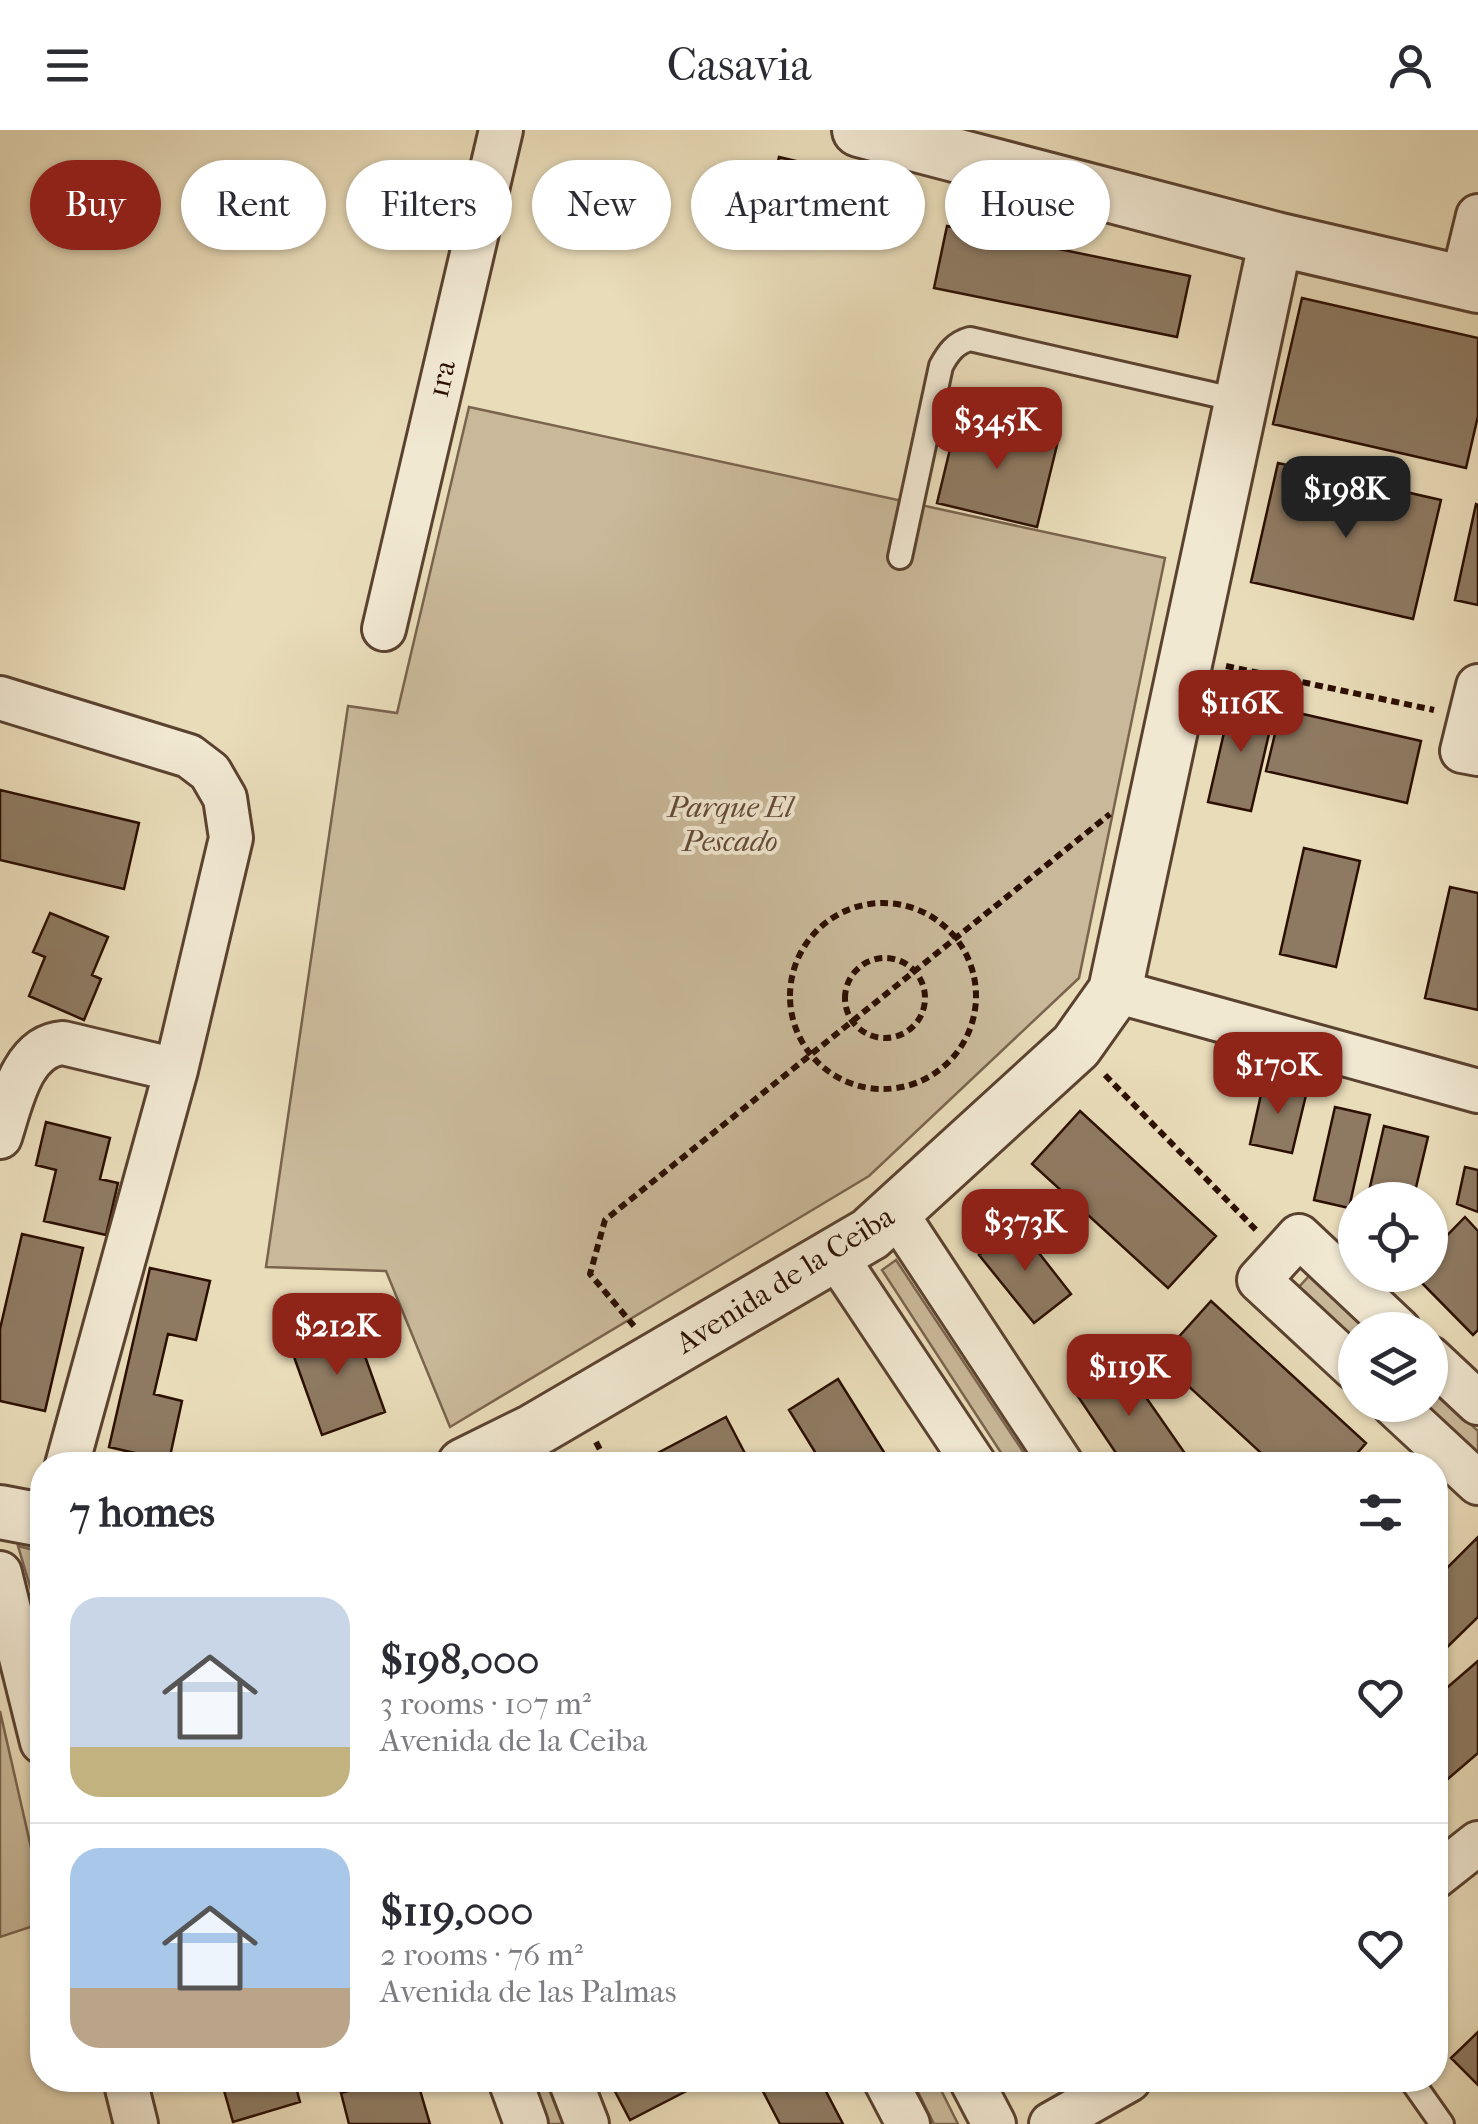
<!DOCTYPE html>
<html lang="en">
<head>
<meta charset="utf-8">
<style>
  body { margin:0; font-family:"IM FELL French Canon",serif; background:#f7f7f7; color:#2b2b33; height:100vh; display:flex; flex-direction:column; font-size:38px; white-space:nowrap }
  * { box-sizing:border-box; margin:0 }
  p { font-size:32px; color:#7c7c81 }
  .icon { flex:none; width:55px; height:55px; fill:none; stroke:currentColor; stroke-width:2; stroke-linecap:round; stroke-linejoin:round }
  .map { position:relative; flex:1; overflow:hidden }
  .drawer { position:absolute; left:30px; top:1322px; width:1418px; height:640px; display:flex; flex-direction:column; background:#fff; border-radius:40px; box-shadow:0 2px 8px #0004 }
  .drawer>* { flex:none }
  .guide { position:absolute; left:30px; top:30px; width:1420px; height:90px; display:flex; gap:20px }
  .fabs { position:absolute; left:1338px; top:1052px; display:grid; gap:20px }
  .fabs a { display:grid; place-items:center; width:110px; height:110px; border-radius:50%; background:#fff; box-shadow:0 2px 8px #0004; font-size:50px }
  .price { position:absolute; translate:-50% -85px; padding:0 22px; border-radius:20px; background:#8f2418; color:#fff; font-size:32px; line-height:65px; filter:drop-shadow(0 2px 5px #0008) }
  .price::after { content:''; position:absolute; left:50%; top:60px; width:30px; height:22px; margin-left:-15px; background:inherit; clip-path:polygon(0 0,100% 0,50% 100%) }
  .price.on { background:#222; color:#fff }
  ul { padding:0; list-style:none }
  li { display:flex; align-items:center; gap:30px; height:250px; padding:0 40px }
  li+li { border-top:2px solid #e1e1e2 }
  li span { display:grid; place-items:center; flex:none; width:280px; height:200px; border-radius:30px; color:#555 }
  li>.icon { margin-inline-start:auto }
  span .icon { width:120px; height:120px; fill:#fffc; stroke-width:1 }
  li b { font-size:42px }
  h2 { display:flex; justify-content:space-between; align-items:center; height:120px; padding:0 40px; font-size:42px }
  .chip { padding:0 35px; border-radius:45px; background:#fff; box-shadow:0 2px 8px #0004; font-size:35px; line-height:90px }
  .chip.on { background:#8f2418; color:#fff }
  header { display:flex; justify-content:space-between; align-items:center; height:130px; padding:0 40px; background:#fff; font-size:45px; font-weight:600 }
  .map>svg:first-child { display:block }
  .green { fill:#c9b99a; stroke:#7a644e; stroke-width:2.5 }
  .building { fill:#8e7a62; stroke:#2c0f03; stroke-width:2.5 }
  .lines { fill:none; stroke-linecap:round; stroke-linejoin:round }
  .service-casing { stroke:#5b4230; stroke-width:28 }
  .minor-casing { stroke:#5b4230; stroke-width:48 }
  .tertiary-casing { stroke:#5b4230; stroke-width:58 }
  .path { stroke:#2c0f03; stroke-width:6; stroke-dasharray:8 5; stroke-linecap:butt }
  .service { stroke:#f1e8d2; stroke-width:22 }
  .minor { stroke:#f1e8d2; stroke-width:42 }
  .tertiary { stroke:#f1e8d2; stroke-width:52 }
  .labels { text-anchor:middle; dominant-baseline:central; stroke-width:8; stroke-linejoin:round; paint-order:stroke }
  .street-label { font-size:30px; fill:#2c0f03; stroke:#f1e8d2 }
  .park-label { font-size:30px; font-style:italic; fill:#634a38; stroke:#f1e8d2 }
</style>
</head>
<body>
<header><svg class="icon" aria-label="menu" viewBox="0 0 24 24"><path d="M4 6h16M4 12h16M4 18h16"/></svg>Casavia<svg class="icon" aria-label="person" viewBox="0 0 24 24"><circle cx="12" cy="8" r="4"/><path d="M4 21q1-7 8-7t8 7"/></svg></header>
<div class="map">
<svg width="1478" height="1994" viewBox="0 0 1478 1994">
  <rect width="100%" height="100%" fill="#e9dcb9"/>
  <filter id="stains"><feTurbulence type="fractalNoise" baseFrequency=".002" numOctaves="4"/><feColorMatrix values="0 0 0 0 .2 0 0 0 0 .09 0 0 0 0 .02 0 0 0 .5 -.17"/></filter>
  <radialGradient id="worn" r=".72"><stop offset=".6" stop-color="#630" stop-opacity="0"/><stop offset="1" stop-color="#630" stop-opacity=".3"/></radialGradient>
  <path class="green" d="M469,277L1165,428L1079,848L869,1046L450,1297L386,1141L266,1137L348,576L397,583Z
    M896,1130L1032,1335H1009L882,1140Z
    M1310,1145L1369,1200H1355V1213L1297,1159Z
    M1430,1257L1478,1301V1327L1422,1275H1430Z
    M18,1416L42,1422V1470L35,1473Z
    M0,1581L42,1766V1793L0,1807Z
    M529,1950H550L567,1994H546Z
    M912,1950H936L958,1994H934Z"/>
  <path class="building" d="M779,27L855,45L839,110L764,92Z
    M947,96L1190,146L1177,207L934,158Z
    M1302,168L1478,208V286L1466,338L1273,294Z
    M958,286L1058,311L1037,397L937,373Z
    M1278,333L1441,370L1413,489L1251,452Z
    M1476,374L1478,375V475L1455,470Z
    M1232,568L1275,578L1251,681L1208,672Z
    M1281,579L1421,611L1407,673L1266,641Z
    M0,660L139,693L124,759L0,730Z
    M1304,718L1360,731L1336,837L1280,824Z
    M1450,757L1478,763V880L1425,868Z
    M50,783L108,807L92,845L101,849L84,890L29,866L45,827L33,822Z
    M1264,951L1307,961L1292,1023L1250,1014Z
    M1335,977L1370,985L1349,1078L1314,1070Z
    M1080,981L1216,1106L1168,1158L1032,1034Z
    M46,992L110,1008L100,1049L118,1053L106,1105L44,1091L56,1040L36,1035Z
    M1384,996L1428,1007L1413,1070H1367Z
    M1465,1037L1478,1040V1082L1457,1074Z
    M1465,1087L1478,1101V1200L1473,1205L1414,1145H1430V1123Z
    M1017,1095L1071,1164L1034,1193L979,1125Z
    M22,1104L83,1118L45,1281L0,1271V1199Z
    M150,1138L210,1151L196,1210L168,1204L154,1264L182,1271L169,1331L109,1317Z
    M1211,1171L1366,1313L1347,1335H1274L1159,1229Z
    M352,1190L385,1282L322,1305L289,1213Z
    M1120,1230L1193,1335H1124L1071,1256Z
    M838,1249L892,1335H823L789,1280Z
    M726,1287L751,1335H659L654,1325Z
    M1478,1407V1487L1435,1529V1450Z
    M1478,1531V1623L1435,1660V1568Z
    M1478,1902V1955L1451,1928Z
    M221,1950H294L300,1972L233,1992Z
    M388,1950H417L430,1994H349L341,1963Z
    M609,1950H701L702,1953L630,1990Z
    M757,1950H820L843,1994H780Z"/>
  <g class="lines">
    <g class="service-casing">
      <path id="service" d="M900,427L941,236C948,223 955,213 970,209L1242,271
        M1411,1950L1442,1994"/>
    </g>
    <g class="minor-casing">
      <path id="minor" d="M1462,152L1478,86
        M384,499L501,0
        M1478,556L1462,621L1478,624
        M0,568L189,626L210,642L225,668L231,708L176,940L67,1335
        M1115,861L1478,961
        M0,1007C11,974 21,916 63,913L176,940
        M896,1083L1062,1335
        M835,1125L975,1335
        M1430,1228L1478,1273
        M1355,1239L1259,1150L1299,1106L1399,1200
        M1394,1275L1478,1353
        M0,1443L42,1612
        M1435,1747L1478,1713
        M125,1950L136,1994
        M510,1950L526,1994
        M570,1950L587,1994
        M885,1950L908,1994
        M971,1950L994,1994
        M1051,1994L1129,1950"/>
    </g>
    <g class="tertiary-casing">
      <path id="tertiary" d="M859,0L1276,109L1478,156
        M464,1335L533,1301L870,1104L1076,916L1115,861L1276,109
        M0,1382L42,1390"/>
    </g>
    <path class="path" d="M1226,536L1434,580
      M790 866a93 93 0 1 1 186 0a93 93 0 1 1-186 0Z
      M845 868a40 40 0 1 1 80 0a40 40 0 1 1-80 0Z
      M1105,945L1257,1101
      M634,1196L590,1144L605,1090L1110,684
      M596,1312L608,1335"/>
    <use href="#service" class="service"/>
    <use href="#minor" class="minor"/>
    <use href="#tertiary" class="tertiary"/>
  </g>
  <g class="labels">
    <g class="street-label">
      <text transform="translate(442 249) rotate(-77)">1ra</text>
      <text transform="translate(785 1150) rotate(-32)">Avenida de la Ceiba</text>
    </g>
    <g class="park-label">
      <text x="730" y="677">Parque El<tspan x="730" dy="34">Pescado</tspan></text>
    </g>
  </g>
  <rect width="100%" height="100%" filter="url(#stains)"/>
  <rect width="100%" height="100%" fill="url(#worn)"/>
</svg>
<div class="fabs">
<a><svg class="icon" aria-label="locate" viewBox="0 0 24 24"><circle cx="12" cy="12" r="6"/><path d="M12 2v4M12 18v4M2 12h4M18 12h4"/></svg></a>
<a><svg class="icon" aria-label="layers" viewBox="0 0 24 24"><path d="M12 4l9 5-9 5-9-5zM3 14l9 5 9-5"/></svg></a>
</div>
<b class="price" style="left:997px;top:342px">$345K</b>
<b class="price on" style="left:1346px;top:411px">$198K</b>
<b class="price" style="left:1241px;top:625px">$116K</b>
<b class="price" style="left:1278px;top:987px">$170K</b>
<b class="price" style="left:1025px;top:1144px">$373K</b>
<b class="price" style="left:337px;top:1248px">$212K</b>
<b class="price" style="left:1129px;top:1289px">$119K</b>
<div class="guide">
<a class="chip on">Buy</a>
<a class="chip">Rent</a>
<a class="chip">Filters</a>
<a class="chip">New</a>
<a class="chip">Apartment</a>
<a class="chip">House</a>
</div>
<section class="drawer">
<h2>7 homes<svg class="icon" aria-label="filters" viewBox="0 0 24 24"><path d="M4 7h16M4 17h16"/><circle cx="9" cy="7" r="2"/><circle cx="15" cy="17" r="2"/></svg></h2>
<ul>
<li><span style="background:linear-gradient(#c9d6e8 75%,#c2b280 0)"><svg class="icon" aria-label="home" viewBox="0 0 24 24"><path d="M3 11l9-7 9 7M6 9v11h12V9"/></svg></span><div><b>$198,000</b><p>3 rooms · 107 m²</p><p>Avenida de la Ceiba</p></div><svg class="icon" aria-label="heart" viewBox="0 0 24 24"><path d="M12 20l-8-8c-3-5 5-10 8-4 3-6 11-1 8 4z"/></svg></li>
<li><span style="background:linear-gradient(#a9c7e8 70%,#b9a48a 0)"><svg class="icon" aria-label="home" viewBox="0 0 24 24"><path d="M3 11l9-7 9 7M6 9v11h12V9"/></svg></span><div><b>$119,000</b><p>2 rooms · 76 m²</p><p>Avenida de las Palmas</p></div><svg class="icon" aria-label="heart" viewBox="0 0 24 24"><path d="M12 20l-8-8c-3-5 5-10 8-4 3-6 11-1 8 4z"/></svg></li>
</ul>
</section>
</div>
</body>
</html>
